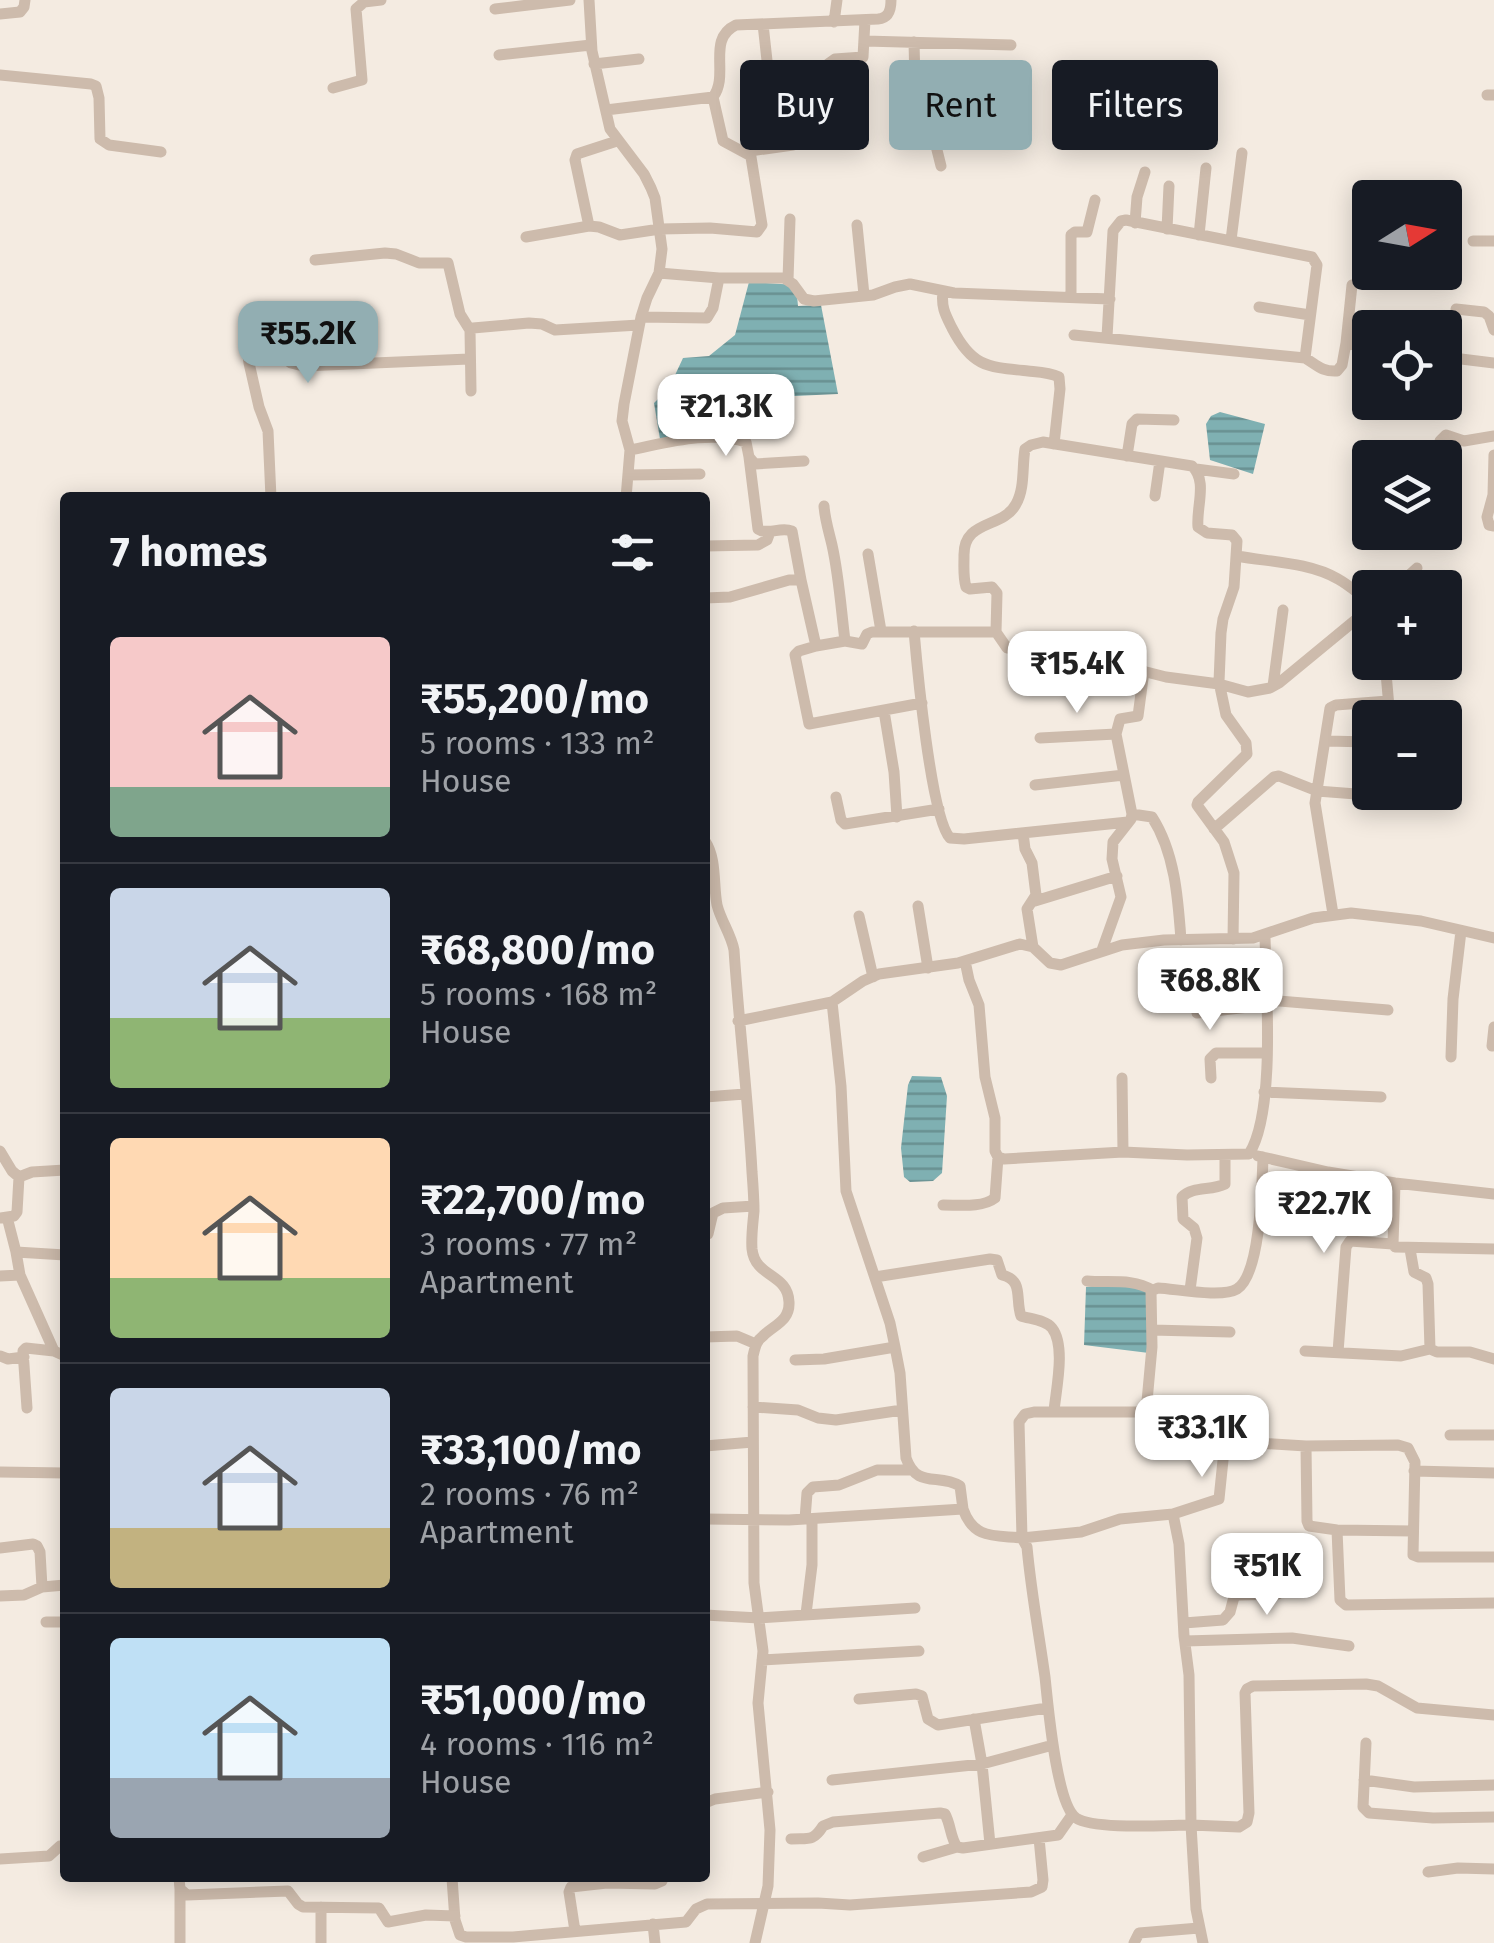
<!DOCTYPE html>
<html lang="en">
<head>
<meta charset="utf-8">
<style>
  body { margin:0; font-family:"Fira Sans",sans-serif; background:#242831; color:#f1f3f6; height:100vh; display:flex; flex-direction:column; font-size:38px; white-space:nowrap }
  * { box-sizing:border-box; margin:0 }
  p { font-size:32px; color:#9ea1a6 }
  .icon { flex:none; width:55px; height:55px; fill:none; stroke:currentColor; stroke-width:2; stroke-linecap:round; stroke-linejoin:round }
  .map { position:relative; flex:1; overflow:hidden }
  .details { position:absolute; left:60px; top:492px; width:650px; height:1390px; display:flex; flex-direction:column; background:#171b24; border-radius:10px; box-shadow:0 5px 25px #0003 }
  .details>* { flex:none }
  .hud { position:absolute; left:740px; top:60px; width:602px; height:90px; display:flex; gap:20px }
  .needle { width:65px; rotate:79deg }
  .controls { position:absolute; left:1352px; top:180px; display:grid; gap:20px }
  .controls a { display:grid; place-items:center; width:110px; height:110px; border-radius:10px; background:#171b24; box-shadow:0 5px 25px #0003; font-size:50px }
  .price { position:absolute; translate:-50% -85px; padding:0 22px; border-radius:20px; background:#fff; color:#222; font-size:32px; line-height:65px; filter:drop-shadow(0 2px 5px #0008) }
  .price::after { content:''; position:absolute; left:50%; top:60px; width:30px; height:22px; margin-left:-15px; background:inherit; clip-path:polygon(0 0,100% 0,50% 100%) }
  .price.selected { background:#92aeb2; color:#111 }
  ul { padding:0; list-style:none }
  li { display:flex; align-items:center; gap:30px; height:250px; padding:0 50px }
  li+li { border-top:2px solid #363941 }
  li span { display:grid; place-items:center; flex:none; width:280px; height:200px; border-radius:10px; color:#555 }
  li>.icon { margin-inline-start:auto }
  span .icon { width:120px; height:120px; fill:#fffc; stroke-width:1 }
  li b { font-size:42px }
  h2 { display:flex; justify-content:space-between; align-items:center; height:120px; padding:0 50px; font-size:42px }
  .tag { padding:0 35px; border-radius:10px; background:#171b24; box-shadow:0 5px 25px #0003; font-size:35px; line-height:90px }
  .tag.selected { background:#92aeb2; color:#111 }
  .map>svg:first-child { display:block }
  .water { fill:url(#water-rules) }
  .lines { fill:none; stroke-linecap:round; stroke-linejoin:round }
  .minor { stroke:#cdbbac; stroke-width:11 }
</style>
</head>
<body>
<div class="map">
<svg width="1494" height="1943" viewBox="0 0 1494 1943">
  <defs>
    <pattern id="water-rules" width="6" height="5" patternUnits="userSpaceOnUse" patternTransform="scale(2.5)"><rect width="6" height="5" fill="#7fb0b2"/><path d="M0 2.5h6" fill="none" stroke="#699091"/></pattern>
  </defs>
  <rect width="100%" height="100%" fill="#f4ebe1"/>
  <path class="water" d="M749,282L796,285L798,306L821,305L838,394L709,400L705,436L660,439L654,403L669,388L683,358L709,356L735,335Z
    M1220,412L1265,424L1253,474L1210,460L1206,424L1211,416Z
    M912,1076L941,1077L947,1096L942,1173L933,1181L910,1182L904,1177L901,1148L908,1085Z
    M1131,1282L1148,1290L1149,1353L1084,1345L1086,1287Z"/>
  <g class="lines">
    <path class="minor" d="M589,0L592,51L610,129L644,174L651,188L655,198L662,249L659,273L647,298L641,317L624,404L622,421L630,450L626,498
      M495,9L570,0
      M0,14L20,12L24,7L25,0
      M834,22L837,0
      M763,24L770,88L774,93H790L795,124
      M865,41L1011,45
      M914,42L916,122L935,142L941,166
      M499,55L591,45
      M594,64L639,59
      M0,75L91,84L96,86L99,98L100,139L109,145L161,152
      M333,88L362,80L356,9L364,2L381,0
      M1487,95H1494
      M713,97L723,141L749,155
      M606,110L713,97C730,75 706,39 736,25L878,19C889,18 891,10 891,0
      M1135,223L1137,197L1145,172
      M857,225L864,295
      M589,226L575,160L577,154L617,141
      M1167,229L1169,186
      M1199,235L1206,168
      M526,237L589,226L599,227L620,235L660,229L710,228L757,232L762,225L750,151L793,145L795,124L830,123L828,64L835,59L863,57L865,20
      M1231,240L1242,153
      M1473,241H1494
      M315,260L385,253L396,254L419,263H448L460,314L470,330
      M659,273L719,278H784L793,284L804,299L814,301L873,295L895,287L910,284L954,293L1110,299
      M788,280L790,219
      M943,291C941,307 945,314 952,328C972,367 987,367 1028,371C1039,372 1049,372 1059,377L1060,389L1054,444
      M1071,296V235L1075,232H1087L1095,200
      M1259,307L1310,315
      M1456,309L1484,312L1489,316L1494,330
      M641,317L707,318L713,308L719,278
      M1074,335L1305,358C1317,365 1322,372 1337,371L1342,365L1346,343L1370,346
      M1107,337L1113,231L1121,221L1126,220L1312,257L1317,265L1305,358
      M1346,343L1352,285
      M1445,357L1494,363
      M471,391L470,330L473,328L529,323L542,324L555,330L639,325
      M630,450C666,443 710,430 746,442L749,457L755,464L804,461
      M1494,455L1493,495L1487,517L1489,525L1494,526
      M1127,456L1132,424L1137,419L1174,420
      M749,457L758,529C769,536 780,526 792,531L801,580
      M1438,458L1440,441L1446,435L1464,441L1494,436
      M1196,469L1234,474
      M628,475L700,474
      M1155,496L1160,461
      M271,498L268,431L259,407L249,363L248,356L251,351L271,349L291,363L303,366L469,359
      M824,506C825,520 829,532 832,545C839,576 841,609 845,641
      M705,546L758,545L767,540L770,532
      M868,554L881,631
      M1237,556C1269,562 1309,562 1338,579C1349,585 1360,595 1370,602
      M1395,588L1417,568
      M705,598L730,597L789,580H801L816,646L799,651L795,655L809,724L922,703
      M914,631C917,666 931,818 950,838L964,839L1128,822
      M996,632L997,593L992,587L970,589L966,587C963,577 964,567 964,556C963,519 1003,529 1016,504C1025,489 1022,466 1025,449L1031,445L1043,442L1192,466C1208,481 1196,507 1198,527L1207,533L1232,535L1237,541L1234,587L1223,619L1221,633L1219,682L1226,715L1246,743L1247,754L1198,802L1197,805L1224,842L1234,873L1233,939
      M816,646L845,641L862,644L867,634L872,632H996L1007,648L1044,650L1119,665L1166,677L1219,684L1248,692L1270,688L1279,683L1370,608
      M1385,662L1390,718
      M1273,686L1283,610
      M884,711L894,772L897,817
      M1040,738L1116,734
      M1326,741L1370,742
      M1035,785L1124,775
      M836,797L841,820L845,824L939,809
      M1132,814L1152,817C1175,853 1178,898 1181,940
      M1214,829L1274,777L1279,776L1317,791L1382,796
      M1023,833L1025,849L1032,863L1036,895L1027,909L1033,947
      M705,841C717,859 713,884 717,905C721,921 731,934 734,950C739,1025 748,1098 752,1172C753,1185 754,1198 754,1211C753,1223 751,1236 752,1249C755,1278 788,1273 789,1302C790,1321 774,1325 763,1336C756,1341 755,1348 753,1356L754,1583L763,1651L758,1703L770,1830L768,1886L755,1943
      M1035,901L1117,876
      M918,906L928,968
      M1333,914L1315,803L1330,708L1336,705L1388,701
      M859,916L873,977
      M1102,950L1121,897L1112,859L1113,842L1131,819L1132,814L1116,734L1120,719L1138,716L1144,671
      M965,961L969,980L979,1005L985,1077L995,1118V1151L998,1157L1004,1159L1123,1152L1187,1155L1249,1154C1276,1112 1266,988 1265,936
      M1266,1000L1388,1010
      M832,1002L841,1086L846,1191L890,1323L895,1347L900,1373L906,1458C917,1489 938,1473 960,1486L963,1509
      M1197,1013L1266,1005
      M738,1021L832,1002L863,981L879,974L958,963L1020,944L1033,947L1050,963L1061,965L1122,945L1164,940L1253,938L1313,918L1351,913L1421,921L1494,938
      M1492,1046L1494,1027
      M1451,1057L1453,999L1461,931
      M1122,1078L1123,1152
      M1211,1078L1210,1059L1216,1053H1266
      M1264,1092L1381,1097
      M705,1097L745,1094
      M0,1151L12,1171L19,1177
      M1258,1156L1328,1172L1395,1183L1494,1194
      M1395,1183L1393,1244L1395,1247L1494,1249
      M943,1205C960,1205 982,1208 995,1198L998,1157
      M7,1217L16,1252L65,1255
      M0,1218L14,1216L17,1212L19,1177L32,1172L65,1170
      M705,1235L708,1234L713,1213L723,1208L754,1206
      M1410,1249L1414,1272L1426,1278L1428,1284L1430,1349L1437,1352H1470L1494,1359
      M20,1275L54,1351L65,1356
      M0,1276L20,1275L16,1252
      M875,1277L990,1259L997,1260L1002,1275C1024,1280 1015,1299 1021,1316C1030,1319 1046,1320 1052,1328C1066,1346 1056,1389 1054,1411
      M1087,1281C1109,1283 1133,1278 1152,1290
      M1190,1290L1197,1238L1194,1228L1183,1219L1182,1197C1193,1186 1211,1191 1225,1184V1155
      M1152,1330L1230,1332
      M705,1337L737,1336L756,1344
      M1305,1351L1401,1356L1430,1349
      M1338,1352L1346,1247L1350,1241L1393,1244
      M0,1356L8,1359L24,1357
      M795,1360L824,1359L895,1347
      M753,1407L798,1410L818,1418L836,1420L902,1410
      M27,1408L23,1351L26,1348L54,1351
      M1146,1412L1152,1347L1151,1291L1158,1288C1177,1289 1222,1298 1237,1289C1261,1274 1262,1184 1263,1157
      M1450,1435H1494
      M705,1446L753,1442
      M1306,1446L1307,1521L1309,1526L1337,1530L1413,1531
      M1414,1471L1494,1473
      M0,1472L65,1473
      M1173,1514L1219,1499L1225,1441
      M705,1519L789,1520L963,1509C974,1540 995,1535 1022,1538L1027,1547C1031,1591 1039,1634 1045,1677C1048,1704 1056,1804 1076,1818C1094,1830 1167,1825 1191,1825L1196,1909L1203,1943
      M805,1519L807,1493L813,1487L839,1485L877,1470H910
      M1337,1530L1340,1600L1346,1605L1494,1603
      M0,1548L33,1544L37,1546L40,1552L42,1587
      M1494,1557H1418L1413,1555L1415,1462L1408,1448L1398,1445L1306,1446L1225,1441L1201,1432L1186,1417L1146,1412H1034L1025,1414L1019,1422L1022,1538L1081,1532L1120,1519L1173,1514L1179,1544L1184,1636L1189,1675L1191,1825L1239,1827L1247,1822L1249,1813L1245,1693L1247,1689L1253,1686L1366,1684L1378,1686L1417,1708L1494,1715
      M0,1596L24,1595L42,1587L65,1585
      M806,1614L812,1565V1519
      M705,1615L759,1618L915,1608
      M46,1622H65
      M1184,1623L1223,1620L1230,1612L1234,1597L1238,1595L1278,1594
      M1185,1641L1292,1638L1349,1646
      M762,1660L919,1651
      M859,1699L916,1694L922,1696L928,1719L938,1725L1047,1708
      M974,1719L982,1764L990,1844
      M1366,1743L1363,1807L1369,1813L1433,1818L1494,1817
      M832,1780L982,1764L1053,1745
      M1364,1780L1414,1787L1494,1785
      M705,1803L715,1799L768,1792
      M791,1839C808,1838 813,1842 823,1826L833,1822L940,1813L945,1814C951,1825 950,1837 957,1847L963,1848L1058,1835L1072,1815
      M923,1857L957,1847
      M0,1859L49,1856L60,1846H65
      M1428,1872L1458,1868L1494,1869
      M179,1878L180,1889L187,1895L288,1891L298,1904L303,1907L379,1908L388,1922L426,1915L455,1916
      M452,1878L455,1920L460,1935L466,1937H513L686,1922L696,1909L707,1904L818,1903L850,1905L1031,1892L1042,1887L1043,1880L1039,1838
      M653,1924L655,1943
      M575,1931L569,1892L571,1887L607,1883L655,1884L662,1881L663,1878
      M180,1943V1889
      M321,1943V1907
      M1134,1943L1139,1933L1199,1928"/>
  </g>
</svg>
<div class="controls">
<a><svg class="needle" viewBox="-14 -14 28 28"><path d="M0-13l5 13h-10z" fill="#e53935"/><path d="M0 13l5-13h-10z" fill="#9ea1a6"/></svg></a>
<a><svg class="icon" aria-label="locate" viewBox="0 0 24 24"><circle cx="12" cy="12" r="6"/><path d="M12 2v4M12 18v4M2 12h4M18 12h4"/></svg></a>
<a><svg class="icon" aria-label="layers" viewBox="0 0 24 24"><path d="M12 4l9 5-9 5-9-5zM3 14l9 5 9-5"/></svg></a>
<a>+</a>
<a>−</a>
</div>
<b class="price selected" style="left:308px;top:386px">₹55.2K</b>
<b class="price" style="left:726px;top:459px">₹21.3K</b>
<b class="price" style="left:1077px;top:716px">₹15.4K</b>
<b class="price" style="left:1210px;top:1033px">₹68.8K</b>
<b class="price" style="left:1324px;top:1256px">₹22.7K</b>
<b class="price" style="left:1202px;top:1480px">₹33.1K</b>
<b class="price" style="left:1267px;top:1618px">₹51K</b>
<div class="hud">
<a class="tag">Buy</a>
<a class="tag selected">Rent</a>
<a class="tag">Filters</a>
</div>
<section class="details">
<h2>7 homes<svg class="icon" aria-label="filters" viewBox="0 0 24 24"><path d="M4 7h16M4 17h16"/><circle cx="9" cy="7" r="2"/><circle cx="15" cy="17" r="2"/></svg></h2>
<ul>
<li><span style="background:linear-gradient(#f6c9c9 75%,#7fa58c 0)"><svg class="icon" aria-label="home" viewBox="0 0 24 24"><path d="M3 11l9-7 9 7M6 9v11h12V9"/></svg></span><div><b>₹55,200/mo</b><p>5 rooms · 133 m²</p><p>House</p></div></li>
<li><span style="background:linear-gradient(#c9d6e8 65%,#8fb573 0)"><svg class="icon" aria-label="home" viewBox="0 0 24 24"><path d="M3 11l9-7 9 7M6 9v11h12V9"/></svg></span><div><b>₹68,800/mo</b><p>5 rooms · 168 m²</p><p>House</p></div></li>
<li><span style="background:linear-gradient(#ffd9b3 70%,#8fb573 0)"><svg class="icon" aria-label="home" viewBox="0 0 24 24"><path d="M3 11l9-7 9 7M6 9v11h12V9"/></svg></span><div><b>₹22,700/mo</b><p>3 rooms · 77 m²</p><p>Apartment</p></div></li>
<li><span style="background:linear-gradient(#c9d6e8 70%,#c2b280 0)"><svg class="icon" aria-label="home" viewBox="0 0 24 24"><path d="M3 11l9-7 9 7M6 9v11h12V9"/></svg></span><div><b>₹33,100/mo</b><p>2 rooms · 76 m²</p><p>Apartment</p></div></li>
<li><span style="background:linear-gradient(#bfe0f5 70%,#9aa5b1 0)"><svg class="icon" aria-label="home" viewBox="0 0 24 24"><path d="M3 11l9-7 9 7M6 9v11h12V9"/></svg></span><div><b>₹51,000/mo</b><p>4 rooms · 116 m²</p><p>House</p></div></li>
</ul>
</section>
</div>
</body>
</html>
